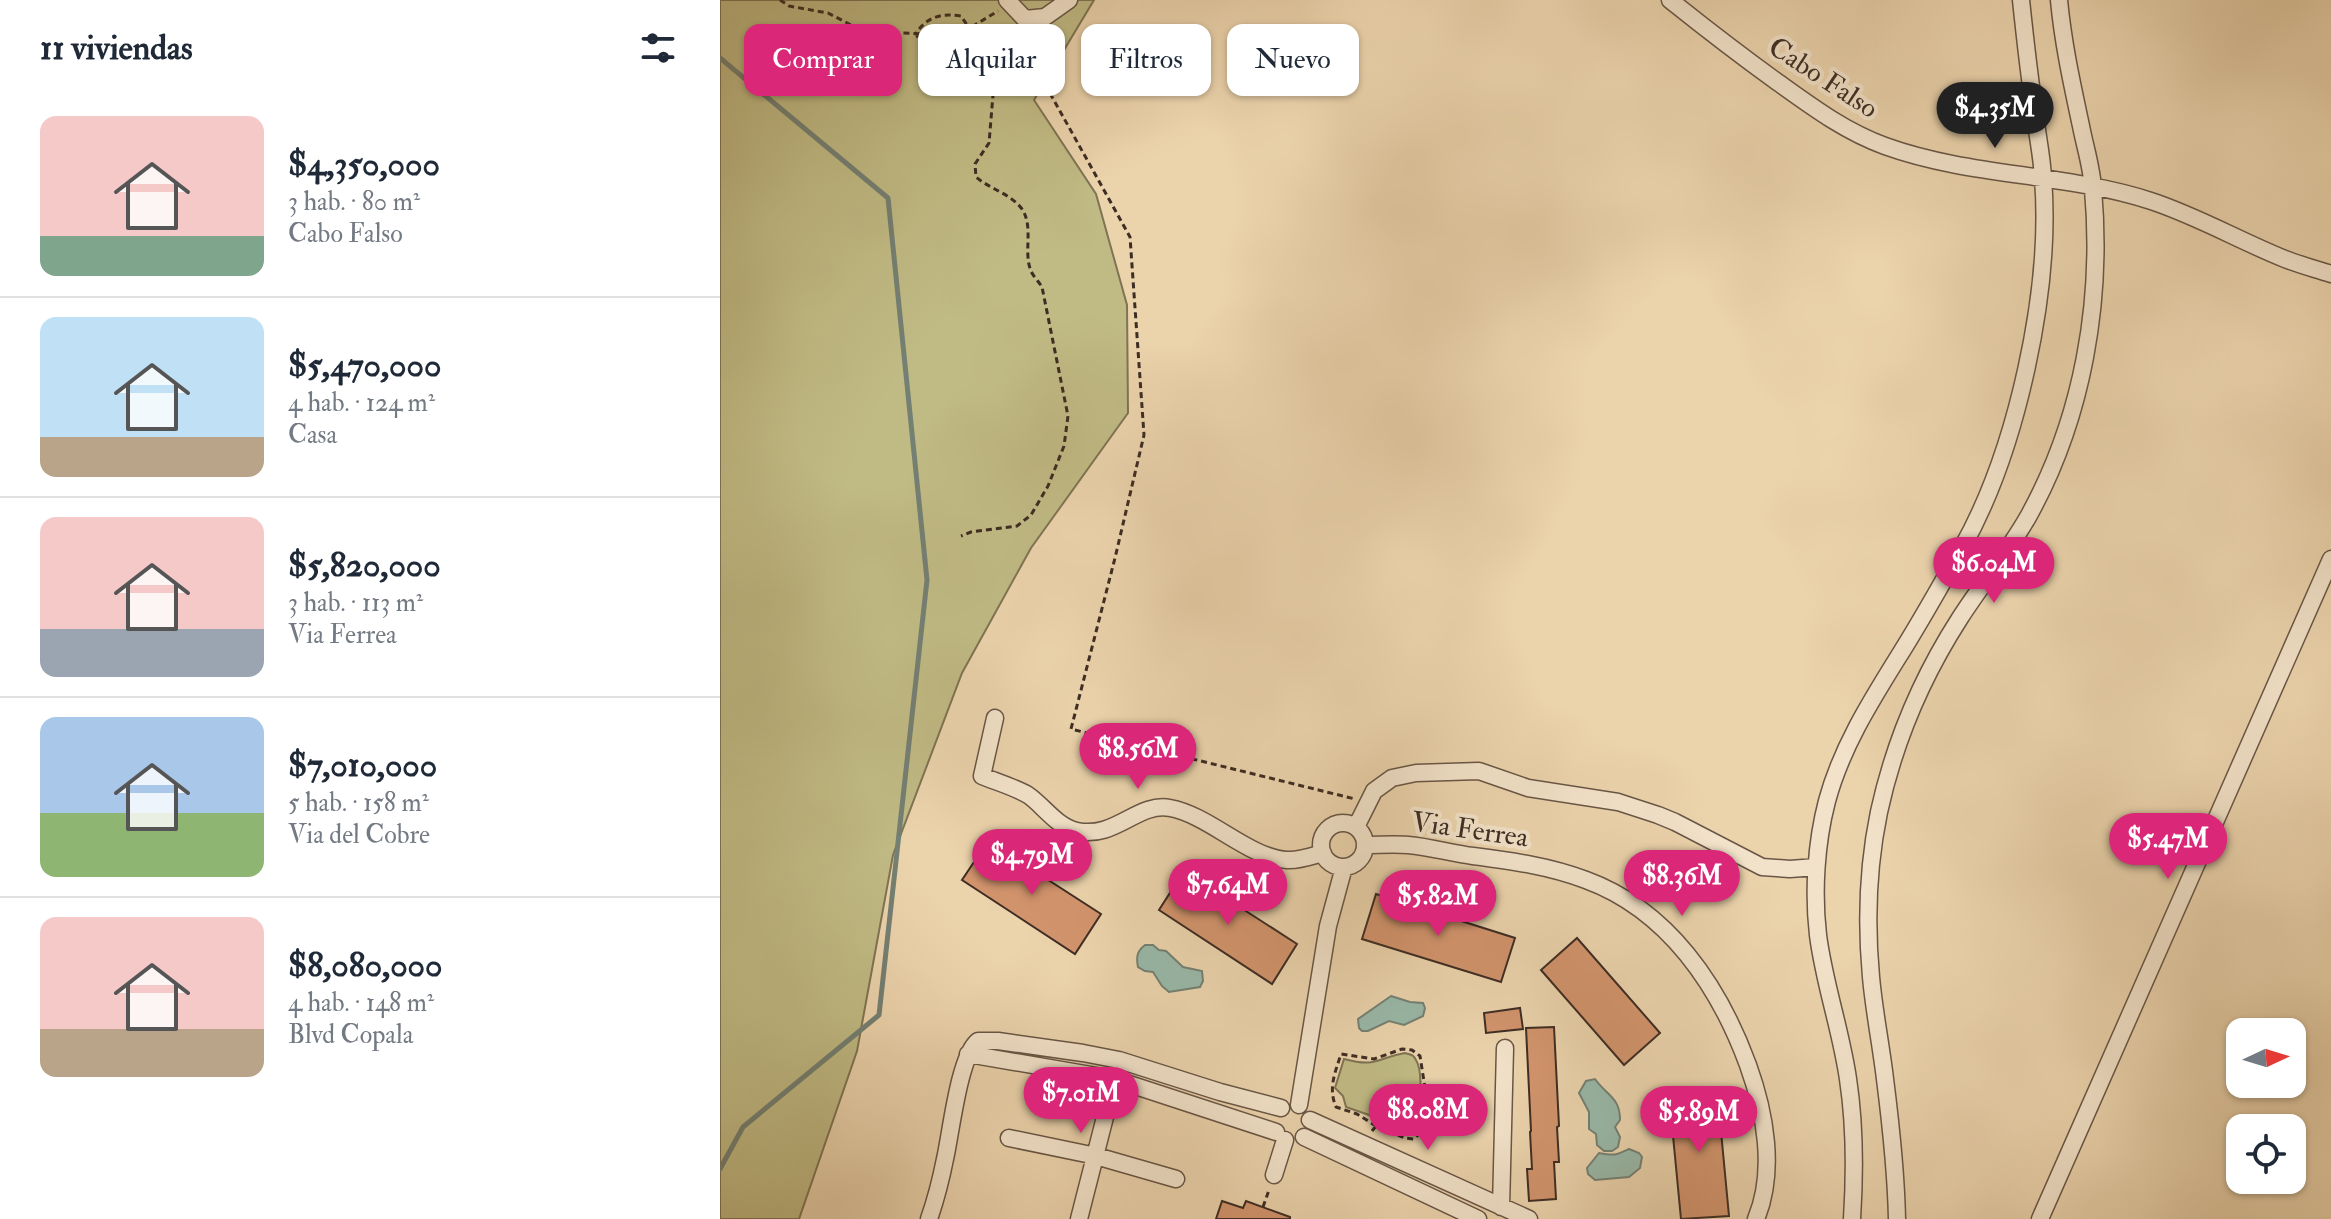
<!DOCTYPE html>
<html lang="es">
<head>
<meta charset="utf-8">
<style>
  body { margin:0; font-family:"IM FELL Double Pica",serif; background:#f2f2f3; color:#1f2937; height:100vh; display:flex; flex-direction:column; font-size:30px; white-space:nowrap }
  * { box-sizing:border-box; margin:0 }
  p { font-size:26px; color:#747a83 }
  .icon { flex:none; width:44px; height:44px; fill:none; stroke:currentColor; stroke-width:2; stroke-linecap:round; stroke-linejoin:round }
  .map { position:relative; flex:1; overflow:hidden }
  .panel { display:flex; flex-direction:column; background:#fff; width:720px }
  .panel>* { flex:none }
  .hud { position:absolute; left:24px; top:24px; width:760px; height:72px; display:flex; gap:16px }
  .needle { width:52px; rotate:86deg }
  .controls { position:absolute; left:1506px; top:1018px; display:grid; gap:16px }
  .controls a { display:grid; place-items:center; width:80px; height:80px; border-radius:16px; background:#fff; box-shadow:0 2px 6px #0004; font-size:40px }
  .price { position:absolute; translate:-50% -68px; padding:0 18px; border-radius:28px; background:#db2777; color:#fff; font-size:26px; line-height:52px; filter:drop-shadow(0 2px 4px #0008) }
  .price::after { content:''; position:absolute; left:50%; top:48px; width:24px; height:18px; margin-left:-12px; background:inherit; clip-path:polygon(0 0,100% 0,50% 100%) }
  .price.on { background:#222; color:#fff }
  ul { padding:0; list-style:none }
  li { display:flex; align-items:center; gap:24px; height:200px; padding:0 40px }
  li+li { border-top:2px solid #e0e1e3 }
  li span { display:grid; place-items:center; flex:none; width:224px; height:160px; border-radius:16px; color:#555 }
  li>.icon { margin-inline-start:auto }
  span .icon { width:96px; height:96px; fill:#fffc; stroke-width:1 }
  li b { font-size:34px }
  h2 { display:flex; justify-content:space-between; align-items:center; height:96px; padding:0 40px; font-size:34px }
  .chip { padding:0 28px; border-radius:16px; background:#fff; box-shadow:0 2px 6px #0004; font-size:28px; line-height:72px }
  .chip.on { background:#db2777; color:#fff }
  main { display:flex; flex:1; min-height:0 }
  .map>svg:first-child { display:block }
  .green { fill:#c0ba84; stroke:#7f7454; stroke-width:2 }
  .water { fill:#98b8a8; stroke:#748073; stroke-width:2 }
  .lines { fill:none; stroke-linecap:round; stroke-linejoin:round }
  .stream { stroke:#748073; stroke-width:5 }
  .building { fill:#d2946d; stroke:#3e2d24; stroke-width:2 }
  .minor-casing { stroke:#695646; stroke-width:19 }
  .path { stroke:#3e2d24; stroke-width:3; stroke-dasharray:6 4; stroke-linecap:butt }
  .minor { stroke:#f2e2c9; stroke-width:16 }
  .labels { text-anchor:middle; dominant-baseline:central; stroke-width:8; stroke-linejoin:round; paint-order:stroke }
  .street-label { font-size:28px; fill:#3e2d24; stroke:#f2e2c9 }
</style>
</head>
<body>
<main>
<section class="panel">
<h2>11 viviendas<svg class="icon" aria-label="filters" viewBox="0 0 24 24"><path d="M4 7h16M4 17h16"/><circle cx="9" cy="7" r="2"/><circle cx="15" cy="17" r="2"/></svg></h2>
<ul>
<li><span style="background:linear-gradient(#f6c9c9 75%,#7fa58c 0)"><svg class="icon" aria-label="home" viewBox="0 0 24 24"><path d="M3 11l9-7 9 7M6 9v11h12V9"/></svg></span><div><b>$4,350,000</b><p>3 hab. · 80 m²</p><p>Cabo Falso</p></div></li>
<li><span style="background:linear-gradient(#bfe0f5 75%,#b9a48a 0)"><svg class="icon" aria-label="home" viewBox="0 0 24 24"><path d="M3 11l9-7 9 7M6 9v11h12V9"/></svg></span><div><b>$5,470,000</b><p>4 hab. · 124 m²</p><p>Casa</p></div></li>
<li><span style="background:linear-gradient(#f6c9c9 70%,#9aa5b1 0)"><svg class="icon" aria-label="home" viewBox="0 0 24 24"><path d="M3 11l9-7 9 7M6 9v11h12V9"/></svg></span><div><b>$5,820,000</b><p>3 hab. · 113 m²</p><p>Via Ferrea</p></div></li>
<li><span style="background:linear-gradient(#a9c7e8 60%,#8fb573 0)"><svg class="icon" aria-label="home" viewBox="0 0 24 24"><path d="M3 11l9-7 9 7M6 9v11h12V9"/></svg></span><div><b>$7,010,000</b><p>5 hab. · 158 m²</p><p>Via del Cobre</p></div></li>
<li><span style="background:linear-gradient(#f6c9c9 70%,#b9a48a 0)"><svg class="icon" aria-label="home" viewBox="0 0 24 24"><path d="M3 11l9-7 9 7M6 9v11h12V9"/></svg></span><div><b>$8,080,000</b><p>4 hab. · 148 m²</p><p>Blvd Copala</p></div></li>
</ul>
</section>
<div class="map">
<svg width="1611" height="1219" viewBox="0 0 1611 1219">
  <rect width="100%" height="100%" fill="#ebd3ac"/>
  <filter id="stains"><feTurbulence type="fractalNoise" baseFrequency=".0025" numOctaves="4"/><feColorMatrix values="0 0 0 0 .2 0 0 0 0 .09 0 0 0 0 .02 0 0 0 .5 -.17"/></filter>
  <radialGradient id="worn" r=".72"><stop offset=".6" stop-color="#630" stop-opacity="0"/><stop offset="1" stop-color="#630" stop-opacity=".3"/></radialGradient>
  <path class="green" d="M0,0H374L314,100L376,194L407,305L408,413L311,548L242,673L173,855L137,1051L79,1219H0Z
    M685,1053C691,1055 693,1054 696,1060C704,1072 699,1110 699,1125L687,1135L649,1115L626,1107L623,1096L615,1088L624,1059C658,1068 655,1058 685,1053Z"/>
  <path class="water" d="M425,945H433L439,950L446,951L463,967L482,971L483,981L480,987L449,992L442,986L433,972L425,971L418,967C416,957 417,951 425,945Z
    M671,996L690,1002L703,1003L705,1008L703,1016L684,1025L669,1021L648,1031H642L639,1028L638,1019Z
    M875,1079C887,1096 900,1097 900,1120L895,1127L900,1137L898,1147L892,1151H884L877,1145L876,1134L869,1129V1112L859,1093L866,1081Z
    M909,1149L919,1153L922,1157L920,1168L909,1177L875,1180L868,1174L867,1168L879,1153C895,1156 896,1155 909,1149Z"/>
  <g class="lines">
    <path class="stream" d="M0,58L168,198L207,580L159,1015L23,1127L0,1169"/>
  </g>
  <path class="building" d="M268,841L381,914L355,954L242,880Z
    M464,871L577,944L552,984L439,910Z
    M656,894L795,938L781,982L642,939Z
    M857,938L940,1033L904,1065L821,970Z
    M800,1008L803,1029L766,1033L764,1013Z
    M834,1027L839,1126L837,1127L839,1162H834L836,1199L809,1201L807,1169H812L810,1132L811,1131L806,1028Z
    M997,1089L1009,1216L961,1219L949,1094Z
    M502,1201L523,1208L526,1201L570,1217V1219H496Z"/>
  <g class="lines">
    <g class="minor-casing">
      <path id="minor" d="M287,0L305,19L325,17L349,0
        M950,0C985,28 1020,55 1056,81C1091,106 1124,131 1165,146C1251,177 1345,173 1431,201C1477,216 1520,241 1565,259C1580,265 1596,269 1611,274
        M275,718L262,776C277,782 294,787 308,795C324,806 337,827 357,831C396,839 417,802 450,808C489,815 529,858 567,860C579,861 592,856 603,853
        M601 845a22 22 0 1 1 44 0a22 22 0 1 1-44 0Z
        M636,827L654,791L672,778L696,773L759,771L808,788L898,802L938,815L955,822L1042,867L1070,869L1096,867
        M645,845C659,845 674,844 688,845C710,847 731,853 753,856C792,861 829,866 866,880C948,910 999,986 1028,1065C1045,1112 1056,1171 1036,1219
        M248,1054L394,1079L556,1132
        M579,1105L608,926L624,867
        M590,1120L809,1219
        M584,1137L758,1219
        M289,1138L376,1156L456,1179
        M554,1175L565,1140
        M781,1207L785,1048
        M209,1219C216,1199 221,1179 225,1159C231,1133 239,1056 258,1041H278L363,1053L399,1060L500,1092L561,1108
        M359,1219L397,1070
        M1132,1219C1135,1172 1135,1125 1128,1079C1121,1030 1104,983 1098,935C1093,892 1096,843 1107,801C1121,749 1149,704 1177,659C1200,623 1221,585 1242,548C1297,450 1332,290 1323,178C1322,156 1317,135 1315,114C1309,76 1305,38 1301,0
        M1177,1219C1176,1172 1171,1126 1165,1079C1161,1045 1154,1011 1151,977C1146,923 1148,865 1159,812C1174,743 1202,677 1240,618C1262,584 1288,552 1308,517C1363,418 1383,301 1373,189C1372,168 1365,147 1361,126C1352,84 1343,43 1339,0
        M1320,1219L1611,559"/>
    </g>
    <path class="path" d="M60,0L69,6L108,13L137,28L155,32L206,34L245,31L278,11
      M296,32L410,237L424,435L395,558L351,729L635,799
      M215,61L203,51L196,33C208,16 222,13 241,16L249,28L261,62L270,76L273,95L269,143L255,164L256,177C270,189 291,194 302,209C314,227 303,252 311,271C313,276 319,282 322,287L348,416L344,446L328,486L311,515L297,526L251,532L241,536
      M652,1131L656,1126L685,1138L694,1139L699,1134L703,1124L702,1107L705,1088L700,1056L692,1050L682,1049L654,1059L621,1054C615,1073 608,1088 616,1107L637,1114L656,1126
      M543,1207L549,1190"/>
    <use href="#minor" class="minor"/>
  </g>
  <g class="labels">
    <g class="street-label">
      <text transform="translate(1103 78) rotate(33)">Cabo Falso</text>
      <text transform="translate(750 830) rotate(8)">Via Ferrea</text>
    </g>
  </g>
  <rect width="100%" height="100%" filter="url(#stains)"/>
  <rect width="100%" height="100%" fill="url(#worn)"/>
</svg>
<div class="controls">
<a><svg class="needle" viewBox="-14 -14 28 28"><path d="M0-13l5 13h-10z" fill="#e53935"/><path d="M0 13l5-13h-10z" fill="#747a83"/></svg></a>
<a><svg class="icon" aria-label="locate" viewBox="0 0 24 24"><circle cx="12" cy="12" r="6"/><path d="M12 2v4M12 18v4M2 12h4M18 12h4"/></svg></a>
</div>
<b class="price on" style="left:1275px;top:150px">$4.35M</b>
<b class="price" style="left:1274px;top:605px">$6.04M</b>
<b class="price" style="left:418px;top:791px">$8.56M</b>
<b class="price" style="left:1448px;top:881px">$5.47M</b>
<b class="price" style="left:312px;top:897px">$4.79M</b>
<b class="price" style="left:962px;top:918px">$8.36M</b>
<b class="price" style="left:508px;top:927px">$7.64M</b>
<b class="price" style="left:718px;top:938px">$5.82M</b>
<b class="price" style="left:361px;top:1135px">$7.01M</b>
<b class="price" style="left:708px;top:1152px">$8.08M</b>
<b class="price" style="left:979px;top:1154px">$5.89M</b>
<div class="hud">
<a class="chip on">Comprar</a>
<a class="chip">Alquilar</a>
<a class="chip">Filtros</a>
<a class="chip">Nuevo</a>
</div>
</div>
</main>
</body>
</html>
